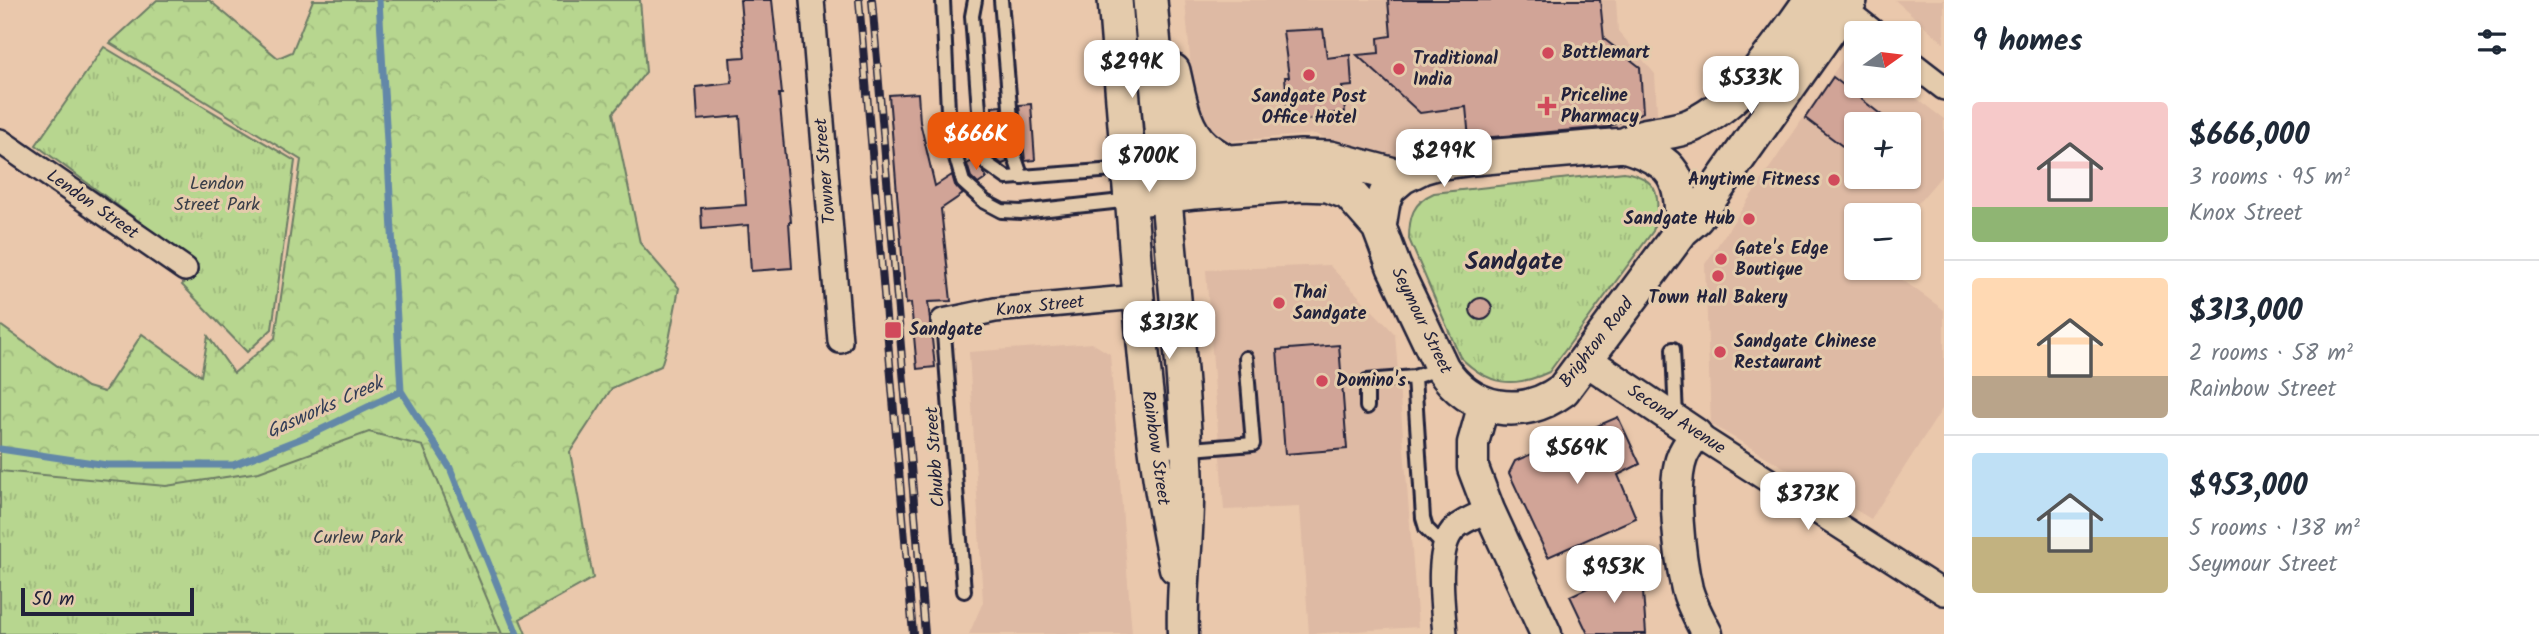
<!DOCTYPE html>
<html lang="en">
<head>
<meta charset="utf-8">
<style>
  body { margin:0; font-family:Kalam,sans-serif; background:#f2f2f3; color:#1f2937; height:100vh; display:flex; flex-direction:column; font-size:26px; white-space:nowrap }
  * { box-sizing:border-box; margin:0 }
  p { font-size:23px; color:#747a83 }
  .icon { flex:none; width:38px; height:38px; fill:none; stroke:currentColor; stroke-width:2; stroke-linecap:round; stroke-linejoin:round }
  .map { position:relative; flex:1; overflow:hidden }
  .drawer { display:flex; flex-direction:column; background:#fff; width:595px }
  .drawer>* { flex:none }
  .needle { width:46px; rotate:76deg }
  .buttons { position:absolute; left:1844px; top:21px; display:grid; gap:14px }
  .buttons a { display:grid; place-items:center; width:77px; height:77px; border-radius:7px; background:#fff; box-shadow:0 2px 5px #0004; font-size:35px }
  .scale { position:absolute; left:21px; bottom:18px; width:173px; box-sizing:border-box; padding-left:7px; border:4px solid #22223b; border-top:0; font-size:19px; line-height:24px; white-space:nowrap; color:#22223b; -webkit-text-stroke:5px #e4cbac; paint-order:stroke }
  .price { position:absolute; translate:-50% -60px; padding:0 16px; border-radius:14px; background:#fff; color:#222; font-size:23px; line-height:46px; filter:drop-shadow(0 2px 4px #0008) }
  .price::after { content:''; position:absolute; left:50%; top:42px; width:21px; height:16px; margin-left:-10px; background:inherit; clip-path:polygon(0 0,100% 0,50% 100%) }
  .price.current { background:#ea580c; color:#fff }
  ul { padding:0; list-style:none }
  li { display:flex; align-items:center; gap:21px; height:175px; padding:0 28px }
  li+li { border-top:2px solid #e0e1e3 }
  li span { display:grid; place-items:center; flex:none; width:196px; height:140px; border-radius:7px; color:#555 }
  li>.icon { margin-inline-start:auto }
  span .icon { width:84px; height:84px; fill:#fffc; stroke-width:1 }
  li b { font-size:30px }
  h2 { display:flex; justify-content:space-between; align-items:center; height:84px; padding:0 28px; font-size:30px }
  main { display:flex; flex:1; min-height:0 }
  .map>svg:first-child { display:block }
  .built { fill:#debaa4; fill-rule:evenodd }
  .forest { fill:url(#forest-crowns); stroke:#6c7c65; stroke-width:2 }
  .park { fill:url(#park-tufts); stroke:#6c7c65; stroke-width:2 }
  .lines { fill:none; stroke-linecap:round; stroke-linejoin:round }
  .stream { stroke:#6488a8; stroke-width:7 }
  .building { fill:#d1a497; stroke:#22223b; stroke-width:2 }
  .service-casing { stroke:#22223b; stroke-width:18 }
  .minor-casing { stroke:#22223b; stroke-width:28 }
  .tertiary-casing { stroke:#22223b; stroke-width:35 }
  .secondary-casing { stroke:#22223b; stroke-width:38 }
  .service { stroke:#e4cbac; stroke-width:12 }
  .minor { stroke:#e4cbac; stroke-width:23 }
  .tertiary { stroke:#e4cbac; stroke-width:30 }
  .secondary { stroke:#e4cbac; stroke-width:33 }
  .rail-casing { stroke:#22223b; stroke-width:8 }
  .rail { stroke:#e4cbac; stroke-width:5; stroke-dasharray:16; stroke-linecap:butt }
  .poi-dot { fill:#d1495b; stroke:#e4cbac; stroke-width:2.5 }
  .labels { text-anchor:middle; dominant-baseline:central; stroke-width:6; stroke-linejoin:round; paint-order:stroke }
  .poi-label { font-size:18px; font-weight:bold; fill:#22223b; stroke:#e4cbac; text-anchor:start }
  .street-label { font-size:18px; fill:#22223b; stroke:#e4cbac }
  .park-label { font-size:18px; fill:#383d48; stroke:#e4cbac }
  .water-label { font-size:19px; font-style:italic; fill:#323c56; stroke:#e4cbac }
  .district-label { font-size:24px; font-weight:bold; fill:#22223b; stroke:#e4cbac }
</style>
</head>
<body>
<main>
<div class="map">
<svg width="1944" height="634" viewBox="0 0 1944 634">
  <defs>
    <pattern id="forest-crowns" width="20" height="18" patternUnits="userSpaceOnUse" patternTransform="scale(1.75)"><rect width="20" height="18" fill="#b7d68f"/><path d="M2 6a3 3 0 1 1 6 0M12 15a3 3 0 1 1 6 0" fill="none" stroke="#9db77c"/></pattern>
    <pattern id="park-tufts" width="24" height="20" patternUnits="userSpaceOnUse" patternTransform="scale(1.75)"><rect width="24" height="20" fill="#b7d68f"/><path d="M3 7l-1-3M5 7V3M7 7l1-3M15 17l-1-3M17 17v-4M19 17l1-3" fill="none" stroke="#9db77c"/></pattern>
  </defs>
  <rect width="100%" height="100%" fill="#eac8ac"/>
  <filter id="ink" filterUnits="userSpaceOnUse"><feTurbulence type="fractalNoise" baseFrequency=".0143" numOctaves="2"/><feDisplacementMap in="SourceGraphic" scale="14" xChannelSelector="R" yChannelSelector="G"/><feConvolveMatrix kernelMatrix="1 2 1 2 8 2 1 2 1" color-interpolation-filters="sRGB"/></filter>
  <g filter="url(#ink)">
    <path class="built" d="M1185,0H1616L1618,31L1655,74L1658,131L1379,158L1315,134L1230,141L1195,117Z
      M1895,0H1944V43Z
      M1851,47L1857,52V86H1900L1944,119V173L1908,215H1857V268H1886L1944,310V406L1871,519L1711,424L1705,264ZM1857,124H1909V177H1857Z
      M1329,265L1395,334L1418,627L1309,634L1300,507L1224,510L1206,270Z
      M1092,343L1110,354L1132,634H969L983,602L969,352Z"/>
    <path class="forest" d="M157,0H209L278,58L292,52L313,0H640L646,72L613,113L640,243L679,288L669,340L661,366L612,388L570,452L593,578L520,619L526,634H465L0,541V325L87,387L104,392L142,334L201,376L208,336L234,373L275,338L301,160L110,43Z"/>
    <path class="park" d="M104,47L295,161L272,329L247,352L182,285L198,265L36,145Z
      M1624,172C1660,178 1662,199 1653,231L1549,372C1513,389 1488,385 1460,357L1409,239C1409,217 1413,202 1434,193Z
      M369,432L423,446L502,634H0V471L166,486L259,472Z"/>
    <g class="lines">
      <path class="stream" d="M379,0L401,391L450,468L517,634
        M0,449L107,465H233L310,435L401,391"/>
    </g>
    <path class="building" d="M740,0H772L782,94H779L791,222H789L792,268L751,271L748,225L702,229L701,208L746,205L740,116L698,120L696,87L732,83L730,58L745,57Z
      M1388,0H1600L1604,39L1640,67L1643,112L1608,127L1469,139L1466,107L1420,113L1357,55L1379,53L1378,38L1391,36Z
      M1323,29L1327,58L1350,55L1352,86L1342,87L1345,112L1326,114L1327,118L1304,120L1303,115L1288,117L1285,77H1289L1283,31Z
      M1833,77L1893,124H1857V157L1805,118Z
      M918,93L920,122L935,186L952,175L955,185L963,194L941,209L951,301L928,302L935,367L917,369L911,303L906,304L889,95Z
      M1031,104L1035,160L1025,161L1019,105Z
      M1001,106L1007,162L1002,164L994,158L991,148L995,145L992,107Z
      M976,159L987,178L978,184L971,177L967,164Z
      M1470 309a11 11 0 1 1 22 0a11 11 0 1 1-22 0Z
      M1339,345L1347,449L1285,454L1277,350Z
      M1618,417L1640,464L1618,475L1636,518L1548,557L1509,473L1515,461Z
      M1641,563L1646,634H1588L1570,596Z"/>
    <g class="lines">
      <g class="service-casing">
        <path id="service" d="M943,0L949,133L963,182L985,202L1002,211L1021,212L1131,200
          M975,0L972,16L982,150L987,164L1007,178L1128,169
          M1001,0L1014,155L1022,178
          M943,321L964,591
          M1673,349L1676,417
          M1414,377L1423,518L1426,528L1445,547
          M1367,407V381L1414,377L1441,368
          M1155,452L1253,444L1246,358"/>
      </g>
      <g class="minor-casing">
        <path id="minor" d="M812,0L840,341
          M1833,0L1875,33
          M1909,61L1944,88
          M0,141L185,269
          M943,321L995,310L1138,297
          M1696,434L1944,593
          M1445,634C1443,608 1434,547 1455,528C1464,520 1478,515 1489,510"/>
      </g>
      <g class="tertiary-casing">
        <path id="tertiary" d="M1166,195C1175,293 1185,391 1188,489C1189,538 1181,586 1183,634
          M1131,200C1140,323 1149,447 1175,568
          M1586,360L1696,434C1691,441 1685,449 1682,457C1671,485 1680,559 1687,589C1691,604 1700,620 1707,634
          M1484,404L1473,443V468L1489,510L1546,634"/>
      </g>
      <g class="secondary-casing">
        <path id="secondary" d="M1115,0L1131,200L1195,192L1302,184L1328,185L1349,193L1379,227L1394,267L1442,368C1470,411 1521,421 1563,390L1682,230L1696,218L1850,0
          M1150,0L1166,185
          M1173,71C1179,96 1183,129 1204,147C1211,153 1220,158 1228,163
          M1624,145C1677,162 1682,177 1682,230
          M1128,169L1301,157L1330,158L1402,177
          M1379,227L1383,202L1388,189L1402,177L1422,167L1436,163L1474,158L1624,145C1631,142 1638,138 1644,136C1660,132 1677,132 1692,125C1742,102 1780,44 1811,0"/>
      </g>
      <use href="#service" class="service"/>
      <use href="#minor" class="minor"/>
      <use href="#tertiary" class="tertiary"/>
      <use href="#secondary" class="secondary"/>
      <g class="rail-casing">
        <path id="rail" d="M859,0L913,634
          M872,0L925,634"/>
      </g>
      <use href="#rail" class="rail"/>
    </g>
  </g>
  <g class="poi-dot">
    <circle cx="1548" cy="53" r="7"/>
    <circle cx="1399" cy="69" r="7"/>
    <circle cx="1309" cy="75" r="7"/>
    <path d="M1543.5 95.5h7v7h7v7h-7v7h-7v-7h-7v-7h7z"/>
    <circle cx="1834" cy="180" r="7"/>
    <circle cx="1749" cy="219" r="7"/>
    <circle cx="1721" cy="259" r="7"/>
    <circle cx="1718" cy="276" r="7"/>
    <circle cx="1279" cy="303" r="7"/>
    <rect x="884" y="321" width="18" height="18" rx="3.5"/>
    <circle cx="1720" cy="352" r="7"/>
    <circle cx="1322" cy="381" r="7"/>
  </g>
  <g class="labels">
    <g class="poi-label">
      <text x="1562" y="53">Bottlemart</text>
      <text x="1413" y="59">Traditional<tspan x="1413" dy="21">India</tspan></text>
      <text x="1561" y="96">Priceline<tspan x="1561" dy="21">Pharmacy</tspan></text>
      <text x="1309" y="97" text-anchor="middle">Sandgate Post<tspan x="1309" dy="21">Office Hotel</tspan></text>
      <text x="1820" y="180" text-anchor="end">Anytime Fitness</text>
      <text x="1735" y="219" text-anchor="end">Sandgate Hub</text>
      <text x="1735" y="249">Gate's Edge<tspan x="1735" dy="21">Boutique</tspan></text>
      <text x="1293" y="293">Thai<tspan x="1293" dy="21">Sandgate</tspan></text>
      <text x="1718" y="298" text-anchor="middle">Town Hall Bakery</text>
      <text x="909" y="330">Sandgate</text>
      <text x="1734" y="342">Sandgate Chinese<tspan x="1734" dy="21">Restaurant</tspan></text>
      <text x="1336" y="381">Domino's</text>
    </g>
    <g class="street-label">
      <text transform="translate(826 171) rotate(-95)">Towner Street</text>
      <text transform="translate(92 205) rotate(35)">Lendon Street</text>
      <text transform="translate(1040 307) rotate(-6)">Knox Street</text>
      <text transform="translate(1421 321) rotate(64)">Seymour Street</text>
      <text transform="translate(1597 343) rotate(-52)">Brighton Road</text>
      <text transform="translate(1676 420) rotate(33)">Second Avenue</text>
      <text transform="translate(1155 448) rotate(82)">Rainbow Street</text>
      <text transform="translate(936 457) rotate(-94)">Chubb Street</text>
    </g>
    <g class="park-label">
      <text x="217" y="184">Lendon<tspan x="217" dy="21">Street Park</tspan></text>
      <text x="358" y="538">Curlew Park</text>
    </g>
    <g class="water-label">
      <text transform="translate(325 408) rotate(-24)">Gasworks Creek</text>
    </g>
    <g class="district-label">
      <text x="1514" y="262">Sandgate</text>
    </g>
  </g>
</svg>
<div class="buttons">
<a><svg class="needle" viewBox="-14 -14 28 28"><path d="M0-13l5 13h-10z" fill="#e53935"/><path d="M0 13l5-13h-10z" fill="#747a83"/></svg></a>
<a>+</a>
<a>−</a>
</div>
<div class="scale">50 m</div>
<b class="price" style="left:1132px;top:100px">$299K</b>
<b class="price" style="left:1751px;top:116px">$533K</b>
<b class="price current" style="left:976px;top:172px">$666K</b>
<b class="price" style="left:1444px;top:189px">$299K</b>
<b class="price" style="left:1149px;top:194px">$700K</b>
<b class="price" style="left:1169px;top:361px">$313K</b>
<b class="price" style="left:1577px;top:486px">$569K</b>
<b class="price" style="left:1808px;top:532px">$373K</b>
<b class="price" style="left:1614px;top:605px">$953K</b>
</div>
<section class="drawer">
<h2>9 homes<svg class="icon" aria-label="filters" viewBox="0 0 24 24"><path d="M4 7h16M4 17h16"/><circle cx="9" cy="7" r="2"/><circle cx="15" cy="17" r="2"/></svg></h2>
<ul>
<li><span style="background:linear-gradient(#f6c9c9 75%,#8fb573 0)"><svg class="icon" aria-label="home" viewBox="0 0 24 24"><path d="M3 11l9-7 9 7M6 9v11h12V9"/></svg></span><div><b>$666,000</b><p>3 rooms · 95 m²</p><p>Knox Street</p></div></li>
<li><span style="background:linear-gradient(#ffd9b3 70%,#b9a48a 0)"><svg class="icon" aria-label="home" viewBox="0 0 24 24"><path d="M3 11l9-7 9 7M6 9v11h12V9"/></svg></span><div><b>$313,000</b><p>2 rooms · 58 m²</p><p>Rainbow Street</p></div></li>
<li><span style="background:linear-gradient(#bfe0f5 60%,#c2b280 0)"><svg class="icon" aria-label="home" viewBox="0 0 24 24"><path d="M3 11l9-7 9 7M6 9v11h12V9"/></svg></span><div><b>$953,000</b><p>5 rooms · 138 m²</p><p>Seymour Street</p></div></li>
</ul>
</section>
</main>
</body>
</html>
